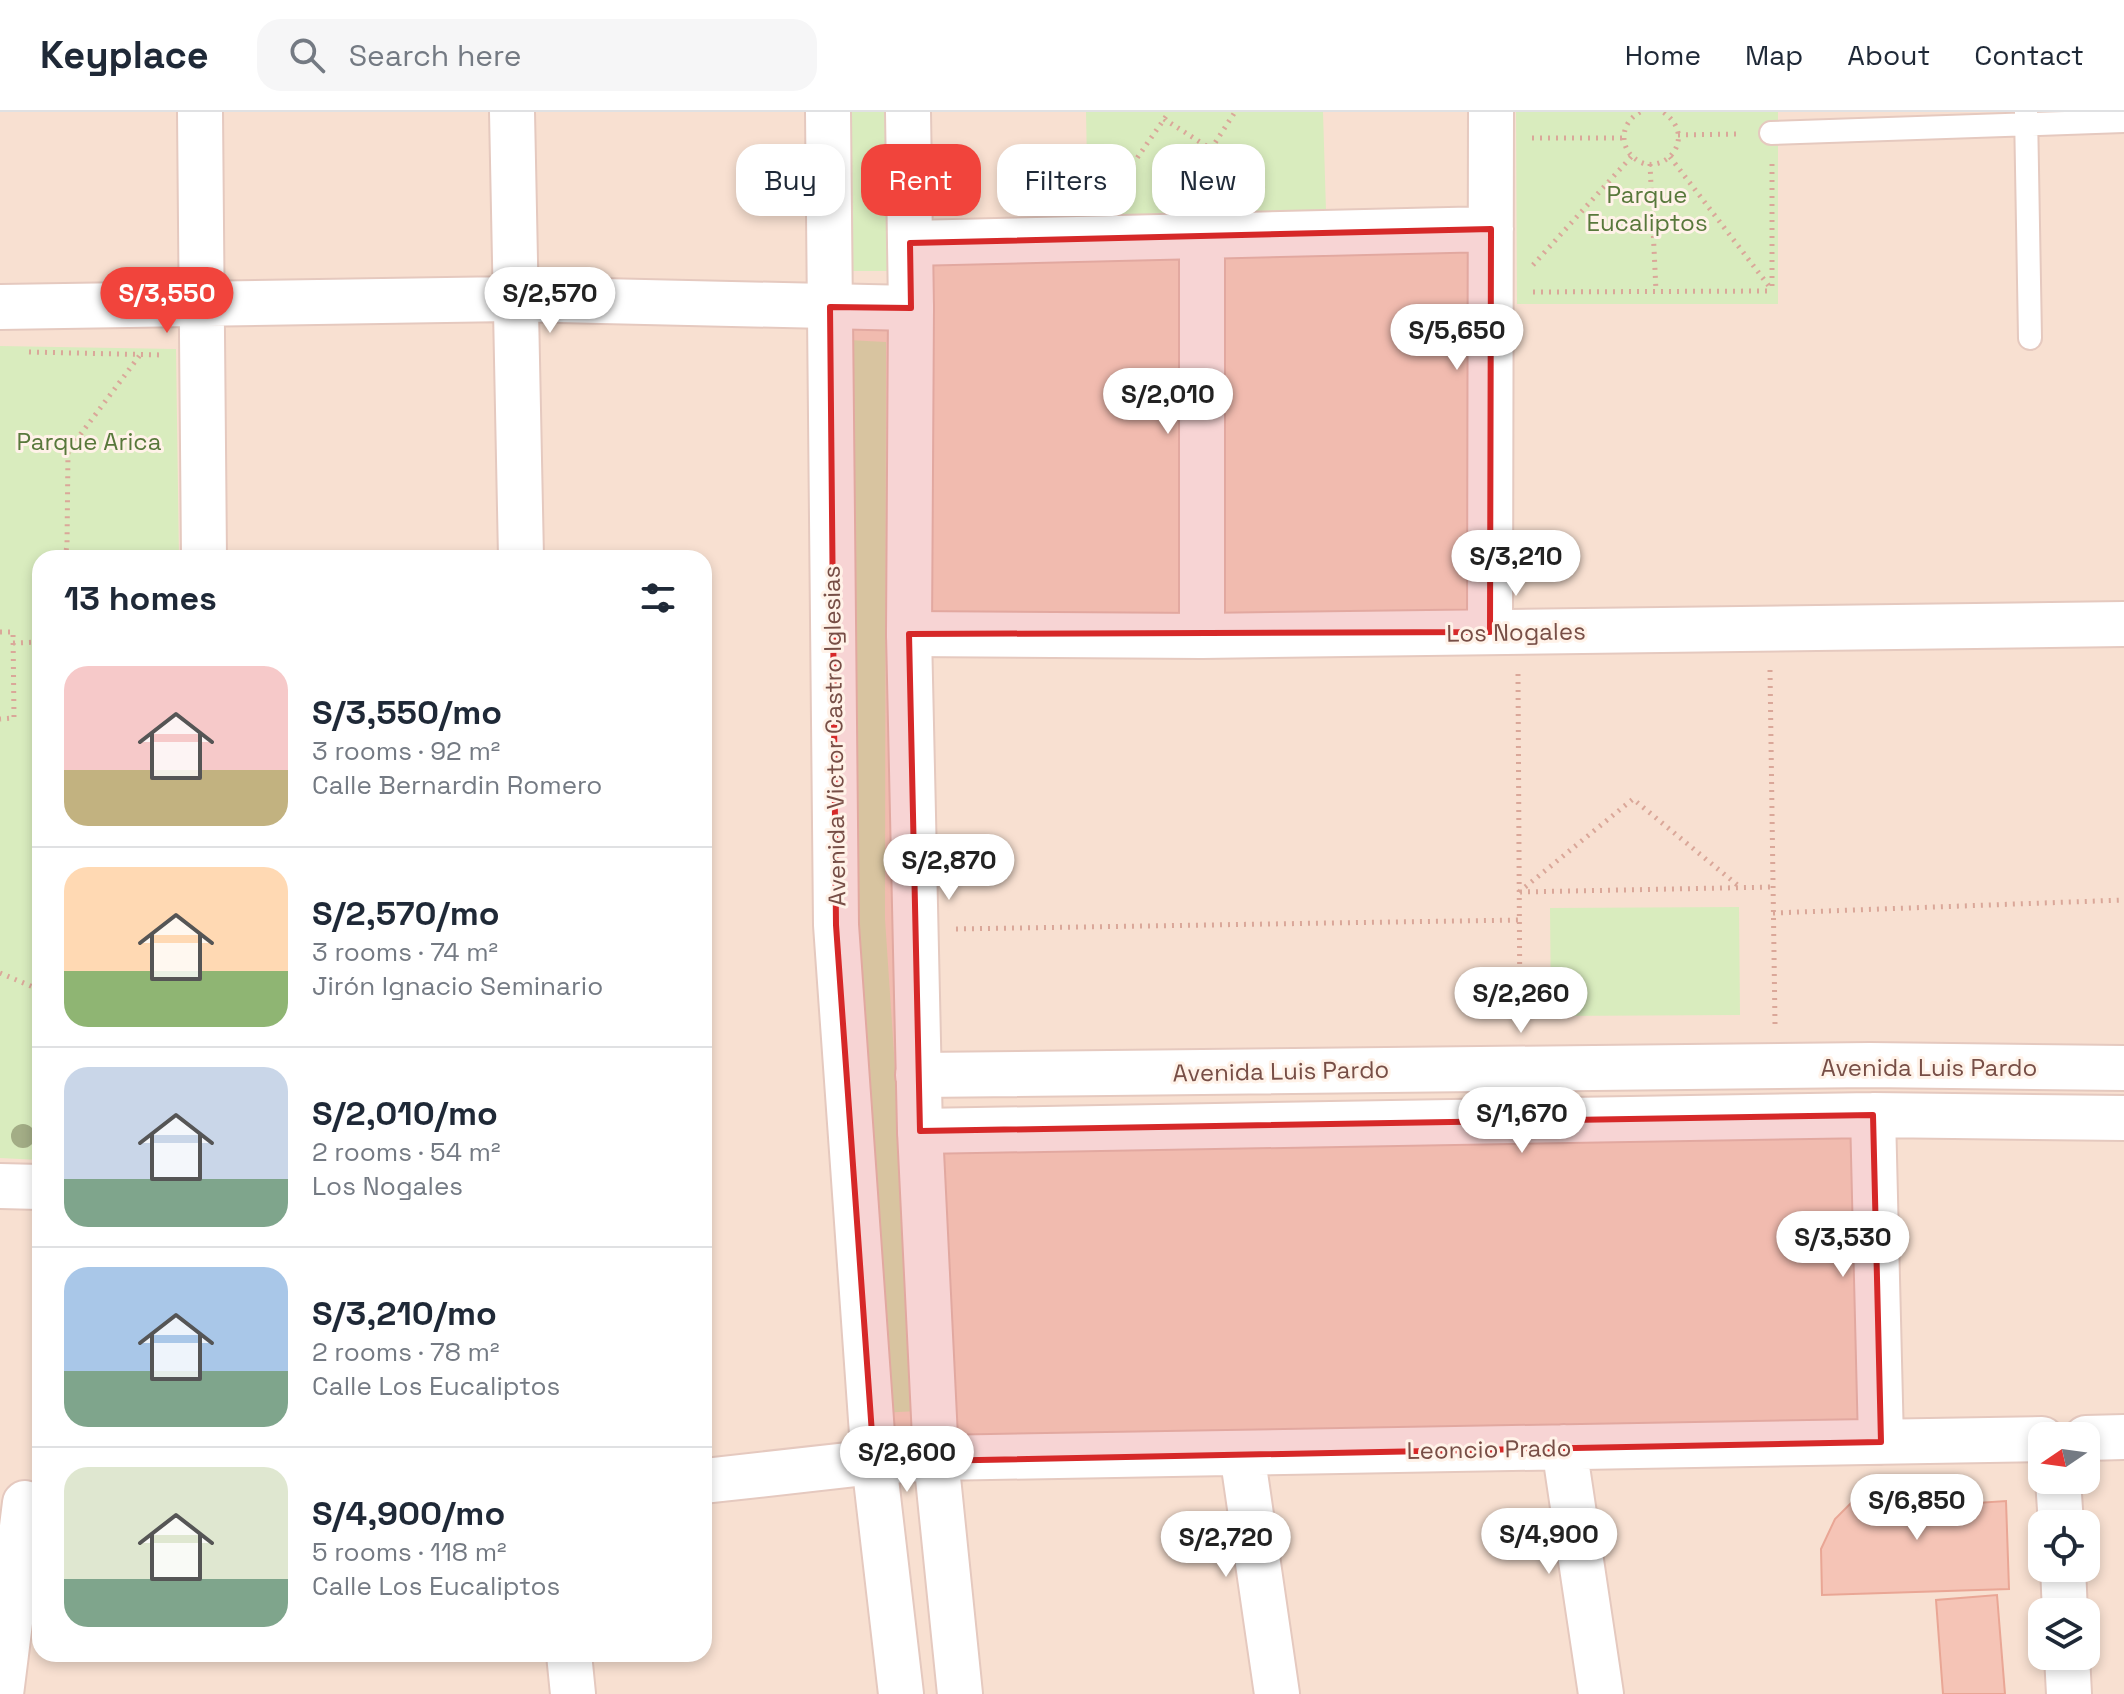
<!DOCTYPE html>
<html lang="en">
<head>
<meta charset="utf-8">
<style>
  body { margin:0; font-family:"Space Grotesk",sans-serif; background:#f6f6f7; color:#1f2937; height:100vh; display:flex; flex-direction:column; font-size:30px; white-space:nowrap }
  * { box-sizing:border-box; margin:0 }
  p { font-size:26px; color:#747a83 }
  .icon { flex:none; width:44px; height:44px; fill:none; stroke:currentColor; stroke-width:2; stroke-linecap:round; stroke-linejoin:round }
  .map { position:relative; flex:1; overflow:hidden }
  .drawer { position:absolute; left:32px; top:438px; width:680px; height:1112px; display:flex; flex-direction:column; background:#fff; border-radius:24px; box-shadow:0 4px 12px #0003 }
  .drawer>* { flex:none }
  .top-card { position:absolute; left:736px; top:32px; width:760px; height:72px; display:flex; gap:16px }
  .needle { width:52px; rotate:257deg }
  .fabs { position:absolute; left:2028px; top:1310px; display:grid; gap:16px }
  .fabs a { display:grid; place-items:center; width:72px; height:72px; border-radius:16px; background:#fff; box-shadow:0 4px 12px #0003; font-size:40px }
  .price { position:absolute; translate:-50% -68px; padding:0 18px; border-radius:28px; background:#fff; color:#222; font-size:26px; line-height:52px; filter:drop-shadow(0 2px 4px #0008) }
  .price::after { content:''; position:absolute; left:50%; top:48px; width:24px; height:18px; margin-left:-12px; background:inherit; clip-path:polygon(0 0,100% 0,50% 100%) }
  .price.selected { background:#f1443c; color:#fff }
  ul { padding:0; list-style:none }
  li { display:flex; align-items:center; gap:24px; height:200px; padding:0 32px }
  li+li { border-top:2px solid #e0e1e3 }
  li span { display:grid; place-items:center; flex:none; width:224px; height:160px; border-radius:24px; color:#555 }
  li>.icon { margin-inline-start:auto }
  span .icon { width:96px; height:96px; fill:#fffc; stroke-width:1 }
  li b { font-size:34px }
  h2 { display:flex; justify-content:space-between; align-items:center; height:96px; padding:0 32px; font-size:34px }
  .pill { padding:0 28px; border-radius:24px; background:#fff; box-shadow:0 4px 12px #0003; font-size:28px; line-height:72px }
  .pill.selected { background:#f1443c; color:#fff }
  header { display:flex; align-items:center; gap:48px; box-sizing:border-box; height:112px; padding:0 40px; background:#fff; border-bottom:2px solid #e0e1e3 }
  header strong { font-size:38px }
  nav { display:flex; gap:44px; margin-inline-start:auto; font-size:28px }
  .search { width:560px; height:72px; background:#f6f6f7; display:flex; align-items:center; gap:20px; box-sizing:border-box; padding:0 28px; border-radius:24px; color:#747a83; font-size:30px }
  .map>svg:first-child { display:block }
  .residential { fill:#f8e0d1; fill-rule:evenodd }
  .green { fill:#d9ecbe }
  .building { fill:#f5c4b6; stroke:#e9a695; stroke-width:2 }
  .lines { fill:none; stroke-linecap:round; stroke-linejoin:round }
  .service-casing { stroke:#e5c9bf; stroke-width:26 }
  .minor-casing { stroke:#e5c9bf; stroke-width:48 }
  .tertiary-casing { stroke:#e5c9bf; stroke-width:48 }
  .path { stroke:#daa799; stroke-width:5; stroke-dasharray:2 6; stroke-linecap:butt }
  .service { stroke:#fff; stroke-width:22 }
  .minor { stroke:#fff; stroke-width:44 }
  .tertiary { stroke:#fff; stroke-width:44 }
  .tree { fill:#a3ad86 }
  .marked { fill:#d62828; fill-opacity:0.2; stroke:#d62828; stroke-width:6; stroke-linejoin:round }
  .labels { text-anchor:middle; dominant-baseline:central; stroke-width:6; stroke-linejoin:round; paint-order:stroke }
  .park-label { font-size:24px; fill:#58783b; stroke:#fff2e8 }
  .street-label { font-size:24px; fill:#774e46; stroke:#fff2e8 }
</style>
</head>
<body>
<header>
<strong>Keyplace</strong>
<div class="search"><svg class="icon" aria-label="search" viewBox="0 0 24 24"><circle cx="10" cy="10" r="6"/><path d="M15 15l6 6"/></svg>Search here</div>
<nav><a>Home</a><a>Map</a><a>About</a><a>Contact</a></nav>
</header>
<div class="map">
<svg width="2124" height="1582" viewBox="0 0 2124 1582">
  <rect width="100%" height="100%" fill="#feede1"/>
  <path class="residential" d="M0,0H2124V1582H0ZM40,446H704V1542H40ZM2042,1324H2086V1368H2042ZM2042,1412H2086V1456H2042ZM2042,1500H2086V1544H2042Z"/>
  <path class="green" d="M848,0H889L891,159H850Z
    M1086,0H1323L1326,99L1088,104Z
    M1516,0H1778V192H1517Z
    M848,228L886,230L885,807L918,1299L880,1301L853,795Z
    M0,234L176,237L179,446H40V1048L0,1046Z
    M1739,795L1740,903L1551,904L1550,796Z"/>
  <path class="building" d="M1899,1366H1948L1965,1376L1977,1391L2006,1389L2009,1477L1822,1483L1821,1437L1835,1407L1852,1390L1876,1376Z
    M1997,1483L2005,1582H1943L1936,1488Z"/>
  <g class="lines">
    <g class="service-casing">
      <path id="service" d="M2026,0L2030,226
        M1771,21L2124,9"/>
    </g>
    <g class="minor-casing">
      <path id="minor" d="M200,0L204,446
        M512,0L521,446
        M1202,124V524
        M910,131L1491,117
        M0,195L515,187L911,196
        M1490,520L1491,0
        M909,522L1202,524L2124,512
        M918,963L1870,953L2124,956
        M1873,1003L1881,1330
        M920,1019L1873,1003L2124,1006
        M0,1074L40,1075
        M2086,1326L2124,1325
        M1564,1335L1601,1582
        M1242,1341L1277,1582
        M2058,1368L2061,1412
        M704,1369L874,1350L936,1346L2042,1327
        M2063,1456L2065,1500
        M569,1542L573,1582
        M2067,1544L2069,1582
        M1,1582L25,1391"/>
    </g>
    <g class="tertiary-casing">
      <path id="tertiary" d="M828,0L836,813L874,1350L901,1582
        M908,0L911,196L909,522L920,1019L936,1346L960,1582"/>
    </g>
    <path class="path" d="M1640,0C1630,6 1624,14 1624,26C1624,32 1627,39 1631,43C1658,72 1702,27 1663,0
      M1164,7L1211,37L1268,80
      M1678,23L1741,22
      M1532,26H1624
      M1211,37L1235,0
      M1670,45L1772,178
      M1650,52L1656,179
      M1772,52V179
      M1110,85L1169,0
      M1533,153L1632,44
      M1533,180L1772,179
      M29,240L163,243
      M65,446L67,433L68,339L140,243
      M0,520H13L14,606L0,607
      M13,531L40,530
      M1770,558L1775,912
      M1518,562L1520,916
      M1519,780L1633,687L1741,776
      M1520,780L1773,775
      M1773,801L2124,788
      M956,817L1519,808
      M0,861L40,878"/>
    <use href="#service" class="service"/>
    <use href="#minor" class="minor"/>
    <use href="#tertiary" class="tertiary"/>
  </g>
  <circle class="tree" cx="23" cy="1024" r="12"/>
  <path class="marked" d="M1491,117L1490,520L909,522L920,1019L1873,1003L1881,1330L874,1350L836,813L830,195L911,196L910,131Z"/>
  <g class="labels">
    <g class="park-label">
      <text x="1647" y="82">Parque<tspan x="1647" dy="28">Eucaliptos</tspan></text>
      <text x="89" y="329">Parque Arica</text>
    </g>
    <g class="street-label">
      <text transform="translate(1516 520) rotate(-1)">Los Nogales</text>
      <text transform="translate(834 624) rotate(-91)">Avenida Victor Castro Iglesias</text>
      <text x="1929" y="955">Avenida Luis Pardo</text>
      <text transform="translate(1281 959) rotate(-1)">Avenida Luis Pardo</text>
      <text transform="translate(1489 1337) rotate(-1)">Leoncio Prado</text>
    </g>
  </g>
</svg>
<div class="fabs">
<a><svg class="needle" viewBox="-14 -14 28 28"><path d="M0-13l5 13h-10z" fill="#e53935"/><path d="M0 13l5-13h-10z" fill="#747a83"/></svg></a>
<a><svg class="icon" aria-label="locate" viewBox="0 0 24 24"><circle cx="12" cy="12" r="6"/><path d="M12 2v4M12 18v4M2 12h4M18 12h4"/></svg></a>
<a><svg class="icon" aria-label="layers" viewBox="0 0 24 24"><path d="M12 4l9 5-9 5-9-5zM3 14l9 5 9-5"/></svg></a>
</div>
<b class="price selected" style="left:167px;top:223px">S/3,550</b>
<b class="price" style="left:550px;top:223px">S/2,570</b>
<b class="price" style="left:1457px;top:260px">S/5,650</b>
<b class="price" style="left:1168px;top:324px">S/2,010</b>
<b class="price" style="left:1516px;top:486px">S/3,210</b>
<b class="price" style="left:949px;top:790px">S/2,870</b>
<b class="price" style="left:1521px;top:923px">S/2,260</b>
<b class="price" style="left:1522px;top:1043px">S/1,670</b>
<b class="price" style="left:1843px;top:1167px">S/3,530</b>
<b class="price" style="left:907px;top:1382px">S/2,600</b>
<b class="price" style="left:1917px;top:1430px">S/6,850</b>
<b class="price" style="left:1549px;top:1464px">S/4,900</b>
<b class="price" style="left:1226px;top:1467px">S/2,720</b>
<div class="top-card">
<a class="pill">Buy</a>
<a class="pill selected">Rent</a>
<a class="pill">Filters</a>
<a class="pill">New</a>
</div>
<section class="drawer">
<h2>13 homes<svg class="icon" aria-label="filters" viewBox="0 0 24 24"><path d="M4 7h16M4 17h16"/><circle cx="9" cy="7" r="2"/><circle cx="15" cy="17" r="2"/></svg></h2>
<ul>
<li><span style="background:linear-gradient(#f6c9c9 65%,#c2b280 0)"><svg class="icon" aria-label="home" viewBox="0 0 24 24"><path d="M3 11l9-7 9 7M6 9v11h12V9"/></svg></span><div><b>S/3,550/mo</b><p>3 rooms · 92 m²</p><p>Calle Bernardin Romero</p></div></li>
<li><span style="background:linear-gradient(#ffd9b3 65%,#8fb573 0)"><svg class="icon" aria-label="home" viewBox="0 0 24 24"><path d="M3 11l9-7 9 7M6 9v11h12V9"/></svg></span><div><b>S/2,570/mo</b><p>3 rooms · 74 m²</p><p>Jirón Ignacio Seminario</p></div></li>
<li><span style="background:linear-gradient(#c9d6e8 70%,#7fa58c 0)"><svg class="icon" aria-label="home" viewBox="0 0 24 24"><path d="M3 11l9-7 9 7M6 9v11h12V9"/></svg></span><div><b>S/2,010/mo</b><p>2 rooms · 54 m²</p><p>Los Nogales</p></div></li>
<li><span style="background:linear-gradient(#a9c7e8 65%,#7fa58c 0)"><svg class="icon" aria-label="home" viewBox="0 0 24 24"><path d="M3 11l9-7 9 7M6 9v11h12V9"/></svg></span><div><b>S/3,210/mo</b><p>2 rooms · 78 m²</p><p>Calle Los Eucaliptos</p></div></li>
<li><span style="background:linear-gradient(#dfe7d0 70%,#7fa58c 0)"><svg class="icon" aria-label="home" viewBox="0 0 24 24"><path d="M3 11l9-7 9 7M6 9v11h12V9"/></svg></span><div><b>S/4,900/mo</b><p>5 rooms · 118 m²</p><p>Calle Los Eucaliptos</p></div></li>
</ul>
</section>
</div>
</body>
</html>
